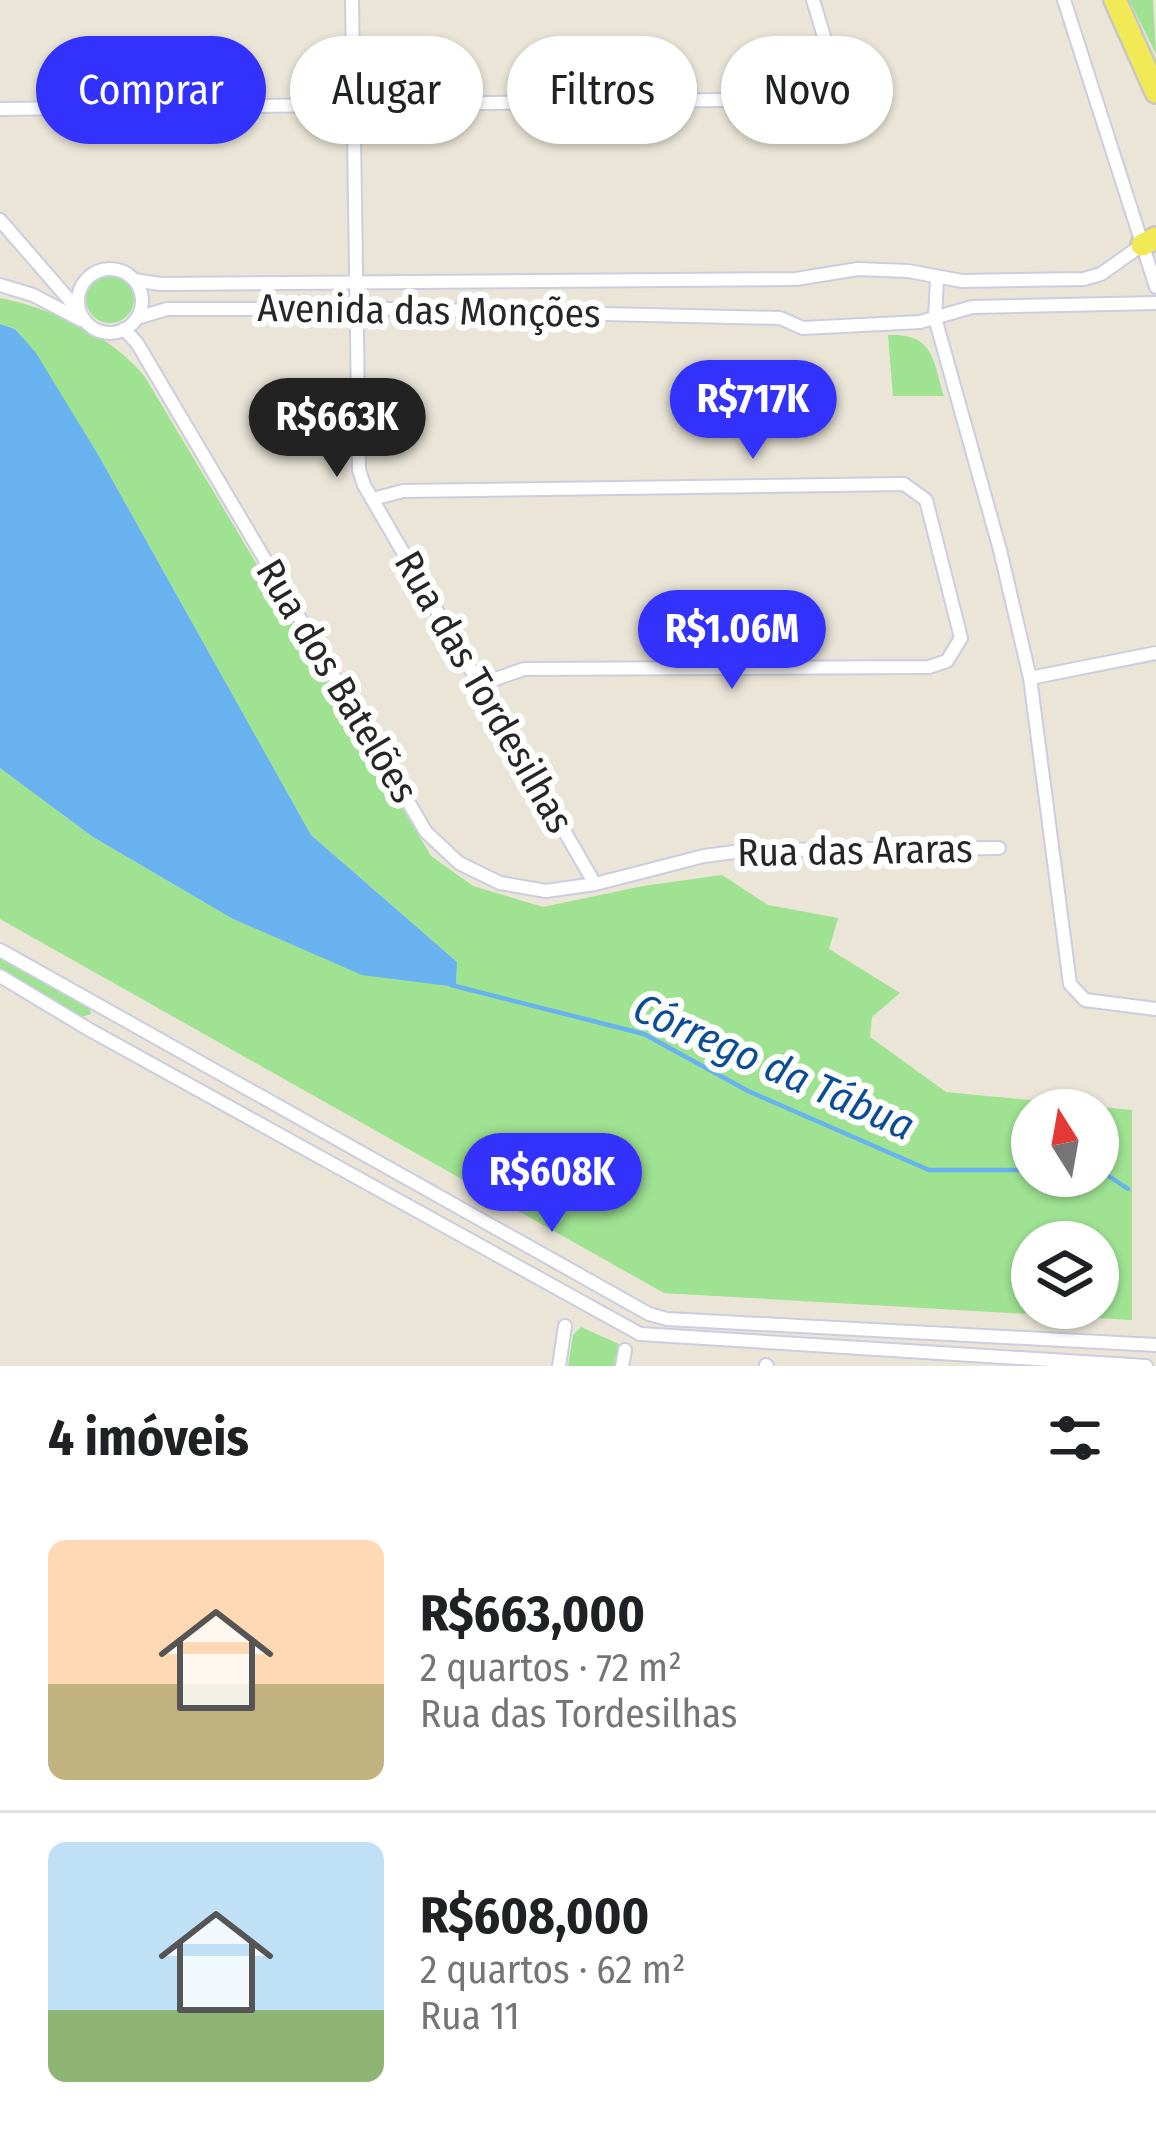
<!DOCTYPE html>
<html lang="pt">
<head>
<meta charset="utf-8">
<style>
  body { margin:0; font-family:"Fira Sans Condensed",sans-serif; background:#f2f2f2; color:#202124; height:100vh; display:flex; flex-direction:column; font-size:45px; white-space:nowrap }
  * { box-sizing:border-box; margin:0 }
  p { font-size:39px; color:#757577 }
  .icon { flex:none; width:66px; height:66px; fill:none; stroke:currentColor; stroke-width:2; stroke-linecap:round; stroke-linejoin:round }
  .map { position:relative; height:1366px; overflow:hidden }
  .sheet { display:flex; flex-direction:column; background:#fff; flex:1 }
  .sheet>* { flex:none }
  .hud { position:absolute; left:36px; top:36px; width:1086px; height:108px; display:flex; gap:24px }
  .needle { width:78px; rotate:349deg }
  .tools { position:absolute; left:1011px; top:1089px; display:grid; gap:24px }
  .tools a { display:grid; place-items:center; width:108px; height:108px; border-radius:50%; background:#fff; box-shadow:0 3px 9px #0004; font-size:60px }
  .price { position:absolute; translate:-50% -102px; padding:0 27px; border-radius:42px; background:#3232fc; color:#fff; font-size:39px; line-height:78px; filter:drop-shadow(0 3px 6px #0008) }
  .price::after { content:''; position:absolute; left:50%; top:72px; width:36px; height:27px; margin-left:-18px; background:inherit; clip-path:polygon(0 0,100% 0,50% 100%) }
  .price.selected { background:#222; color:#fff }
  ul { padding:0; list-style:none }
  li { display:flex; align-items:center; gap:36px; height:300px; padding:0 48px }
  li+li { border-top:3px solid #e0e0e0 }
  li span { display:grid; place-items:center; flex:none; width:336px; height:240px; border-radius:18px; color:#555 }
  li>.icon { margin-inline-start:auto }
  span .icon { width:144px; height:144px; fill:#fffc; stroke-width:1 }
  li b { font-size:51px }
  h2 { display:flex; justify-content:space-between; align-items:center; height:144px; padding:0 48px; font-size:51px }
  .chip { padding:0 42px; border-radius:54px; background:#fff; box-shadow:0 3px 9px #0004; font-size:42px; line-height:108px }
  .chip.selected { background:#3232fc; color:#fff }
  .map>svg:first-child { display:block }
  .green { fill:#9ee292; fill-rule:evenodd }
  .water { fill:#67b2ef }
  .lines { fill:none; stroke-linecap:round; stroke-linejoin:round }
  .stream { stroke:#67b2ef; stroke-width:4.5 }
  .minor-casing { stroke:#cccde0; stroke-width:16 }
  .primary-casing { stroke:#c7c7c7; stroke-width:26 }
  .minor { stroke:#fff; stroke-width:12 }
  .primary { stroke:#f2ea54; stroke-width:21 }
  .labels { text-anchor:middle; dominant-baseline:central; stroke-width:12; stroke-linejoin:round; paint-order:stroke }
  .street-label { font-size:39px; fill:#262626; stroke:#fff }
  .water-label { font-size:42px; font-style:italic; fill:#0b4c96; stroke:#fff }
</style>
</head>
<body>
<div class="map">
<svg width="1156" height="1366" viewBox="0 0 1156 1366">
  <rect width="100%" height="100%" fill="#eae5d7"/>
  <path class="green" d="M1129,0H1153L1156,54Z
    M86 299a24 24 0 1 1 48 0a24 24 0 1 1-48 0Z
    M0,298C53,309 111,335 145,377L431,856L473,886L543,907L643,886L722,875L768,905L838,918L829,949L900,993L872,1017L870,1037L946,1092L1132,1110V1320L664,1293L0,919V768L93,837L233,919L362,974L456,987L457,962L311,835L100,458L16,329L0,324ZM1032,1110H1098V1176H1032ZM1032,1242H1098V1308H1032Z
    M888,335C934,333 933,360 944,396H893Z
    M0,957L89,1006L91,1014L81,1017L0,969Z
    M581,1327L619,1344L616,1366H568L573,1335Z"/>
  <path class="water" d="M0,324L15,329L36,353L100,458L311,835L457,962L456,987L362,975L233,919L93,837L0,768Z"/>
  <g class="lines">
    <path class="stream" d="M451,985L644,1034L748,1091L929,1170H1032
      M1098,1169L1128,1189"/>
    <g class="minor-casing">
      <path id="minor" d="M352,0L359,470L364,485L595,884
        M1064,0L1156,287
        M0,109L813,99L833,82L835,73L813,0
        M0,220L79,311
        M78 301a32 32 0 1 1 64 0a32 32 0 1 1-64 0Z
        M937,279L935,318L1000,550L1030,678L1070,984L1085,1000L1156,1009
        M134,280L160,284L796,279L858,269L908,271L962,281L1084,279L1101,274L1142,245
        M0,285L33,295L81,320
        M137,318L167,309H386L780,318L803,328L920,322L972,307L1156,303
        M124,329L137,343L426,832L459,863L500,883L546,891L595,884L704,856L749,850L999,848
        M373,499L403,491L904,484L926,500L961,638L947,661L929,667L524,669L481,684
        M1030,678L1156,653
        M0,950L649,1314L667,1319L1156,1345
        M0,976L90,1030L640,1334L1146,1366
        M766,1365L767,1366
        M559,1366L565,1326
        M622,1366L625,1350"/>
    </g>
    <g class="primary-casing">
      <path id="primary" d="M1115,0L1156,92
        M1142,245L1156,238"/>
    </g>
    <use href="#minor" class="minor"/>
    <use href="#primary" class="primary"/>
  </g>
  <g class="labels">
    <g class="street-label">
      <text transform="translate(429 311) rotate(1)">Avenida das Monções</text>
      <text transform="translate(337 681) rotate(59)">Rua dos Batelões</text>
      <text transform="translate(484 692) rotate(60)">Rua das Tordesilhas</text>
      <text transform="translate(855 851) rotate(-1)">Rua das Araras</text>
    </g>
    <g class="water-label">
      <text transform="translate(774 1067) rotate(24)">Córrego da Tábua</text>
    </g>
  </g>
</svg>
<div class="tools">
<a><svg class="needle" viewBox="-14 -14 28 28"><path d="M0-13l5 13h-10z" fill="#e53935"/><path d="M0 13l5-13h-10z" fill="#757577"/></svg></a>
<a><svg class="icon" aria-label="layers" viewBox="0 0 24 24"><path d="M12 4l9 5-9 5-9-5zM3 14l9 5 9-5"/></svg></a>
</div>
<b class="price" style="left:753px;top:462px">R$717K</b>
<b class="price selected" style="left:337px;top:480px">R$663K</b>
<b class="price" style="left:732px;top:692px">R$1.06M</b>
<b class="price" style="left:552px;top:1235px">R$608K</b>
<div class="hud">
<a class="chip selected">Comprar</a>
<a class="chip">Alugar</a>
<a class="chip">Filtros</a>
<a class="chip">Novo</a>
</div>
</div>
<section class="sheet">
<h2>4 imóveis<svg class="icon" aria-label="filters" viewBox="0 0 24 24"><path d="M4 7h16M4 17h16"/><circle cx="9" cy="7" r="2"/><circle cx="15" cy="17" r="2"/></svg></h2>
<ul>
<li><span style="background:linear-gradient(#ffd9b3 60%,#c2b280 0)"><svg class="icon" aria-label="home" viewBox="0 0 24 24"><path d="M3 11l9-7 9 7M6 9v11h12V9"/></svg></span><div><b>R$663,000</b><p>2 quartos · 72 m²</p><p>Rua das Tordesilhas</p></div></li>
<li><span style="background:linear-gradient(#bfe0f5 70%,#8fb573 0)"><svg class="icon" aria-label="home" viewBox="0 0 24 24"><path d="M3 11l9-7 9 7M6 9v11h12V9"/></svg></span><div><b>R$608,000</b><p>2 quartos · 62 m²</p><p>Rua 11</p></div></li>
</ul>
</section>
</body>
</html>
